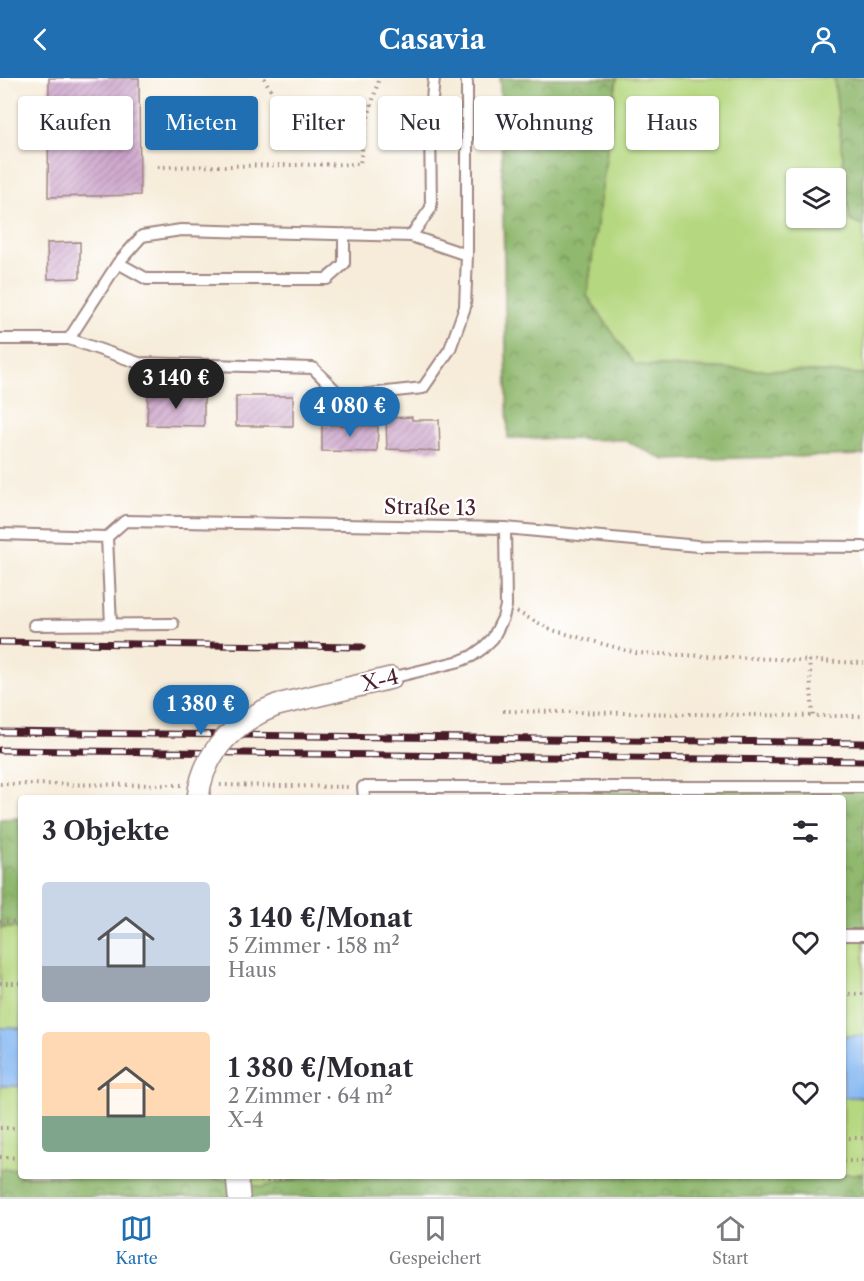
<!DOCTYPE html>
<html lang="de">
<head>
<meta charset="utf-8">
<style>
  body { margin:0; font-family:"Libre Caslon Text",serif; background:#f2f2f3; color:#2b2b33; height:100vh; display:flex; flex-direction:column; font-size:22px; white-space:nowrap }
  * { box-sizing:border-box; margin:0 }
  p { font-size:20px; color:#7c7c81 }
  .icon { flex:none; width:33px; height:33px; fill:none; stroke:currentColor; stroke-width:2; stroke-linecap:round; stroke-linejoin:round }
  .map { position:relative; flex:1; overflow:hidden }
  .sheet { position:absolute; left:18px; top:717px; width:828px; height:384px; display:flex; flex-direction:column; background:#fff; border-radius:6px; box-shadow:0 2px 4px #0004 }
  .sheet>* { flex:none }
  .top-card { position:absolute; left:18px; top:18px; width:828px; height:54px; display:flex; gap:12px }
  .tools { position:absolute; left:786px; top:90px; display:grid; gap:12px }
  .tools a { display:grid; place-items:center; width:60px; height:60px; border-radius:6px; background:#fff; box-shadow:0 2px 4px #0004; font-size:30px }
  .price { position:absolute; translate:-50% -51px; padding:0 14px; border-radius:21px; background:#1f6fb2; color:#fff; font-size:20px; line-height:39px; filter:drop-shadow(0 2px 3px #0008) }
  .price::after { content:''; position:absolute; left:50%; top:36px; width:18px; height:14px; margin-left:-9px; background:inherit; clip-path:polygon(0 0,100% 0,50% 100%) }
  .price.active { background:#222; color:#fff }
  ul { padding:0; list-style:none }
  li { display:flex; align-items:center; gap:18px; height:150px; padding:0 24px }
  li span { display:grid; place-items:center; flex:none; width:168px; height:120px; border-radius:6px; color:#555 }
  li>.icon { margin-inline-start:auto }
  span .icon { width:72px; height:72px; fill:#fffc; stroke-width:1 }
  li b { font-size:26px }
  h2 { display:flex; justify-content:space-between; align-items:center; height:72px; padding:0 24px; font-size:26px }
  .tag { padding:0 21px; border-radius:6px; background:#fff; box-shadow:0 2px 4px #0004; font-size:21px; line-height:54px }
  .tag.active { background:#1f6fb2; color:#fff }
  header { display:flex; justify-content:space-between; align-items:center; height:78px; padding:0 24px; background:#1f6fb2; color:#fff; font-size:27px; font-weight:700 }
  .tabs { display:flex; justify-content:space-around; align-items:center; height:84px; border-top:2px solid #e1e1e2; background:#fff; font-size:16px; color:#7c7c81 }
  .tabs a { display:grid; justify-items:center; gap:3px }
  .tabs .active { color:#1f6fb2 }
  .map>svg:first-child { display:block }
  .green { fill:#b5d77f; stroke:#807b55; stroke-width:1.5; fill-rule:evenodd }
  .forest { fill:url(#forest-crowns); stroke:#6d6c4c; stroke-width:1.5 }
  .water { fill:#85b8f2; stroke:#686c8e; stroke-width:1.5 }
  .building { fill:url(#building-hatch) }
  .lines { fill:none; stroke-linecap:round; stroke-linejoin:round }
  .lane-casing { stroke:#a08682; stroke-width:14 }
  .street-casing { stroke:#a08682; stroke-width:24 }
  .path { stroke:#a08682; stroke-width:4; stroke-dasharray:1.5 4.5; stroke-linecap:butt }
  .lane { stroke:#fff; stroke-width:10 }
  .street { stroke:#fff; stroke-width:21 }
  .rail-casing { stroke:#4a1f2b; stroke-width:7 }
  .rail { stroke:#fff; stroke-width:4.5; stroke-dasharray:14; stroke-linecap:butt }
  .street-bridge-casing { stroke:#a08682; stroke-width:24; stroke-linecap:butt }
  .street-bridge { stroke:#fff; stroke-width:21 }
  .labels { text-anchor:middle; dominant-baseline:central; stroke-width:4.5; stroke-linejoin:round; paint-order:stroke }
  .street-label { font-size:21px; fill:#4a1f2b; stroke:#fff }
</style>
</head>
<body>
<header><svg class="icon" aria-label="back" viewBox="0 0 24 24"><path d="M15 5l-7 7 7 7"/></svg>Casavia<svg class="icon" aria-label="person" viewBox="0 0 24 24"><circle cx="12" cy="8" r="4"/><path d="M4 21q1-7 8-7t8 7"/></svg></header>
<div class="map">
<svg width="864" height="1119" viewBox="0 0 864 1119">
  <defs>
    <pattern id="forest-crowns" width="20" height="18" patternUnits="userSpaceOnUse" patternTransform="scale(1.5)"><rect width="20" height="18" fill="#90b86e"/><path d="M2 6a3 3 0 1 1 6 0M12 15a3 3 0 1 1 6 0" fill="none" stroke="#78955b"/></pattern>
    <pattern id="building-hatch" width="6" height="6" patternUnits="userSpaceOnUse" patternTransform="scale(1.5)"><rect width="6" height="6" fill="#cea6cc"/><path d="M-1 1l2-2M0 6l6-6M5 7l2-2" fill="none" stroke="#a987a6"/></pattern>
  </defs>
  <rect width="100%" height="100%" fill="#fff"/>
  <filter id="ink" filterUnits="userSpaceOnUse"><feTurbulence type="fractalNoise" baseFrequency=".0167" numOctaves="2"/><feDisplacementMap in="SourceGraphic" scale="12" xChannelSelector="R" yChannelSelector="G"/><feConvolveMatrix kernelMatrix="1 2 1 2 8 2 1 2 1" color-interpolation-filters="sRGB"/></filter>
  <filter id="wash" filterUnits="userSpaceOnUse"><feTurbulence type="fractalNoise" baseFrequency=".008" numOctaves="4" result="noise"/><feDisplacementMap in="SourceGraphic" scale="24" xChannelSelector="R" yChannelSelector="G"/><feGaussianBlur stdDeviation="1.35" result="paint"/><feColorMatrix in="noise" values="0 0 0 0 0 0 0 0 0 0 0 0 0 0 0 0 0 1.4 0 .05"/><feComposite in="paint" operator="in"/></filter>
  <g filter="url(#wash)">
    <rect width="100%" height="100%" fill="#f6ecd9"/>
    <path class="green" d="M617,0H834L850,143L864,148V296L635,287L587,218ZM796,100H836V140H796Z
      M0,850H21V950H0Z
      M843,851H864V958H843Z
      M0,1008H21V1091H0Z
      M843,1019H864V1096H843Z
      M201,1098H310L263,1109Z"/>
    <path class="forest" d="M500,0H617L587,218L635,287L864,296V377L665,382L624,362L508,360Z
      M834,0H864V148L850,143Z
      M864,708V851H843V720H552V715Z
      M21,740V850L0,849V741Z
      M0,1091H21V1098H201L263,1109L310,1098H843V1096H864V1119H0Z"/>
    <path class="water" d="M0,950H21V1008H0Z
      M843,958H864V1019H843Z"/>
    <g id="blocks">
      <path class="building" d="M49,0H139L140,117L48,119Z
        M80,164V200L48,201L47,165Z
        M148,316L204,317V348L147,347Z
        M236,318H293V348H236Z
        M412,339V342H439L440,373L387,371L386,340Z
        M322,347L378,348L377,374L322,373Z"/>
    </g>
  </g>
  <g filter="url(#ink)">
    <use href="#blocks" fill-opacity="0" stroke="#a08682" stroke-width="1.5"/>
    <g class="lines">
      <g class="lane-casing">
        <path id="lane" d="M466,0L467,5V177
          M411,158L431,130L430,43L434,0
          M118,185L147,201H327L344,186V156
          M0,261H69L139,285L313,290L342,319L423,310L450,271L465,229L467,177L411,158L181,152L142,158L118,185L69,261
          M0,456L107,459L125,443L505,450L698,468L864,469
          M107,459L111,547
          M34,547L173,546
          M391,600L460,583L472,578L483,570L493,560L503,540L506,528L505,450
          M364,720L363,709H864
          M843,857H864"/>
      </g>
      <g class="street-casing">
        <path id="street" d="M261,634L277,627L391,600
          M237,1098L239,1119"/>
      </g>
      <path class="path" d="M264,0L281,30L365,50L379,0
        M158,89L360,86L365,50
        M517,534L552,552L636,575L864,585
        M809,582L813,638H864
        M503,633L813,638
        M0,706L183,707
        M220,707L351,709
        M0,843L21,844
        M0,905H21
        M843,916H864
        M0,1050H21
        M843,1060H864
        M0,1079L21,1080
        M843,1083H864
        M255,1101C265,1105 279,1103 289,1098"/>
      <use href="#lane" class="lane"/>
      <use href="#street" class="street"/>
      <g class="rail-casing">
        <path id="rail" d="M0,564L362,569
          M0,654L864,665
          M0,672L864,683"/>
      </g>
      <use href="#rail" class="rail"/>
      <g class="street-bridge-casing">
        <path id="street-bridge" d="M198,720C202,680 227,652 261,634"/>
      </g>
      <use href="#street-bridge" class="street-bridge"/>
    </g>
  </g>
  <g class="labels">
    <g class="street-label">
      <text transform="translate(430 429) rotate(1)">Straße 13</text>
      <text transform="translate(380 602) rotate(-13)">X-4</text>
    </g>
  </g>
</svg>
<div class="tools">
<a><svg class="icon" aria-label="layers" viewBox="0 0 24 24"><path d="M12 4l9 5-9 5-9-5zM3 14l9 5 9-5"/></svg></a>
</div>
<b class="price active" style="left:176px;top:332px">3 140 €</b>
<b class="price" style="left:350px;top:360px">4 080 €</b>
<b class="price" style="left:201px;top:658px">1 380 €</b>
<div class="top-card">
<a class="tag">Kaufen</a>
<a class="tag active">Mieten</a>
<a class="tag">Filter</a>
<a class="tag">Neu</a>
<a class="tag">Wohnung</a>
<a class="tag">Haus</a>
</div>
<section class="sheet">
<h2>3 Objekte<svg class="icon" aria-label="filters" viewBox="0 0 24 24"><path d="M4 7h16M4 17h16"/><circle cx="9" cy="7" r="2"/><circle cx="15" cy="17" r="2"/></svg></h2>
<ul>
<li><span style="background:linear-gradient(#c9d6e8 70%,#9aa5b1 0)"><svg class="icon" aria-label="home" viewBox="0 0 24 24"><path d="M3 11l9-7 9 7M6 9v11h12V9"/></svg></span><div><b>3 140 €/Monat</b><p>5 Zimmer · 158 m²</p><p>Haus</p></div><svg class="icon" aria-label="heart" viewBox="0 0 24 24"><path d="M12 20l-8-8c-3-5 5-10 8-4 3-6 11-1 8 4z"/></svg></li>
<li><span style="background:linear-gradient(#ffd9b3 70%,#7fa58c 0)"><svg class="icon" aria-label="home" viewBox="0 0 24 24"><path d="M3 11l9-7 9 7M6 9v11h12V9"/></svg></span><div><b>1 380 €/Monat</b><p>2 Zimmer · 64 m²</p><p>X-4</p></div><svg class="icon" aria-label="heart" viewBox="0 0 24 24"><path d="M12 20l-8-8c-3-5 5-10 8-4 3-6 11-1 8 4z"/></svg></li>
</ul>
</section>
</div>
<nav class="tabs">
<a class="active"><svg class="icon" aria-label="map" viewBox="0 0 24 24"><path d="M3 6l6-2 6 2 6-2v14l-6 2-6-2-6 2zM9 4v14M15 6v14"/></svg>Karte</a>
<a><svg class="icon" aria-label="saved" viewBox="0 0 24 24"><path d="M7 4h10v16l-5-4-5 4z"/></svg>Gespeichert</a>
<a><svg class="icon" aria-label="home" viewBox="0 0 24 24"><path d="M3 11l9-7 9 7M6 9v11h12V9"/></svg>Start</a>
</nav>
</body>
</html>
